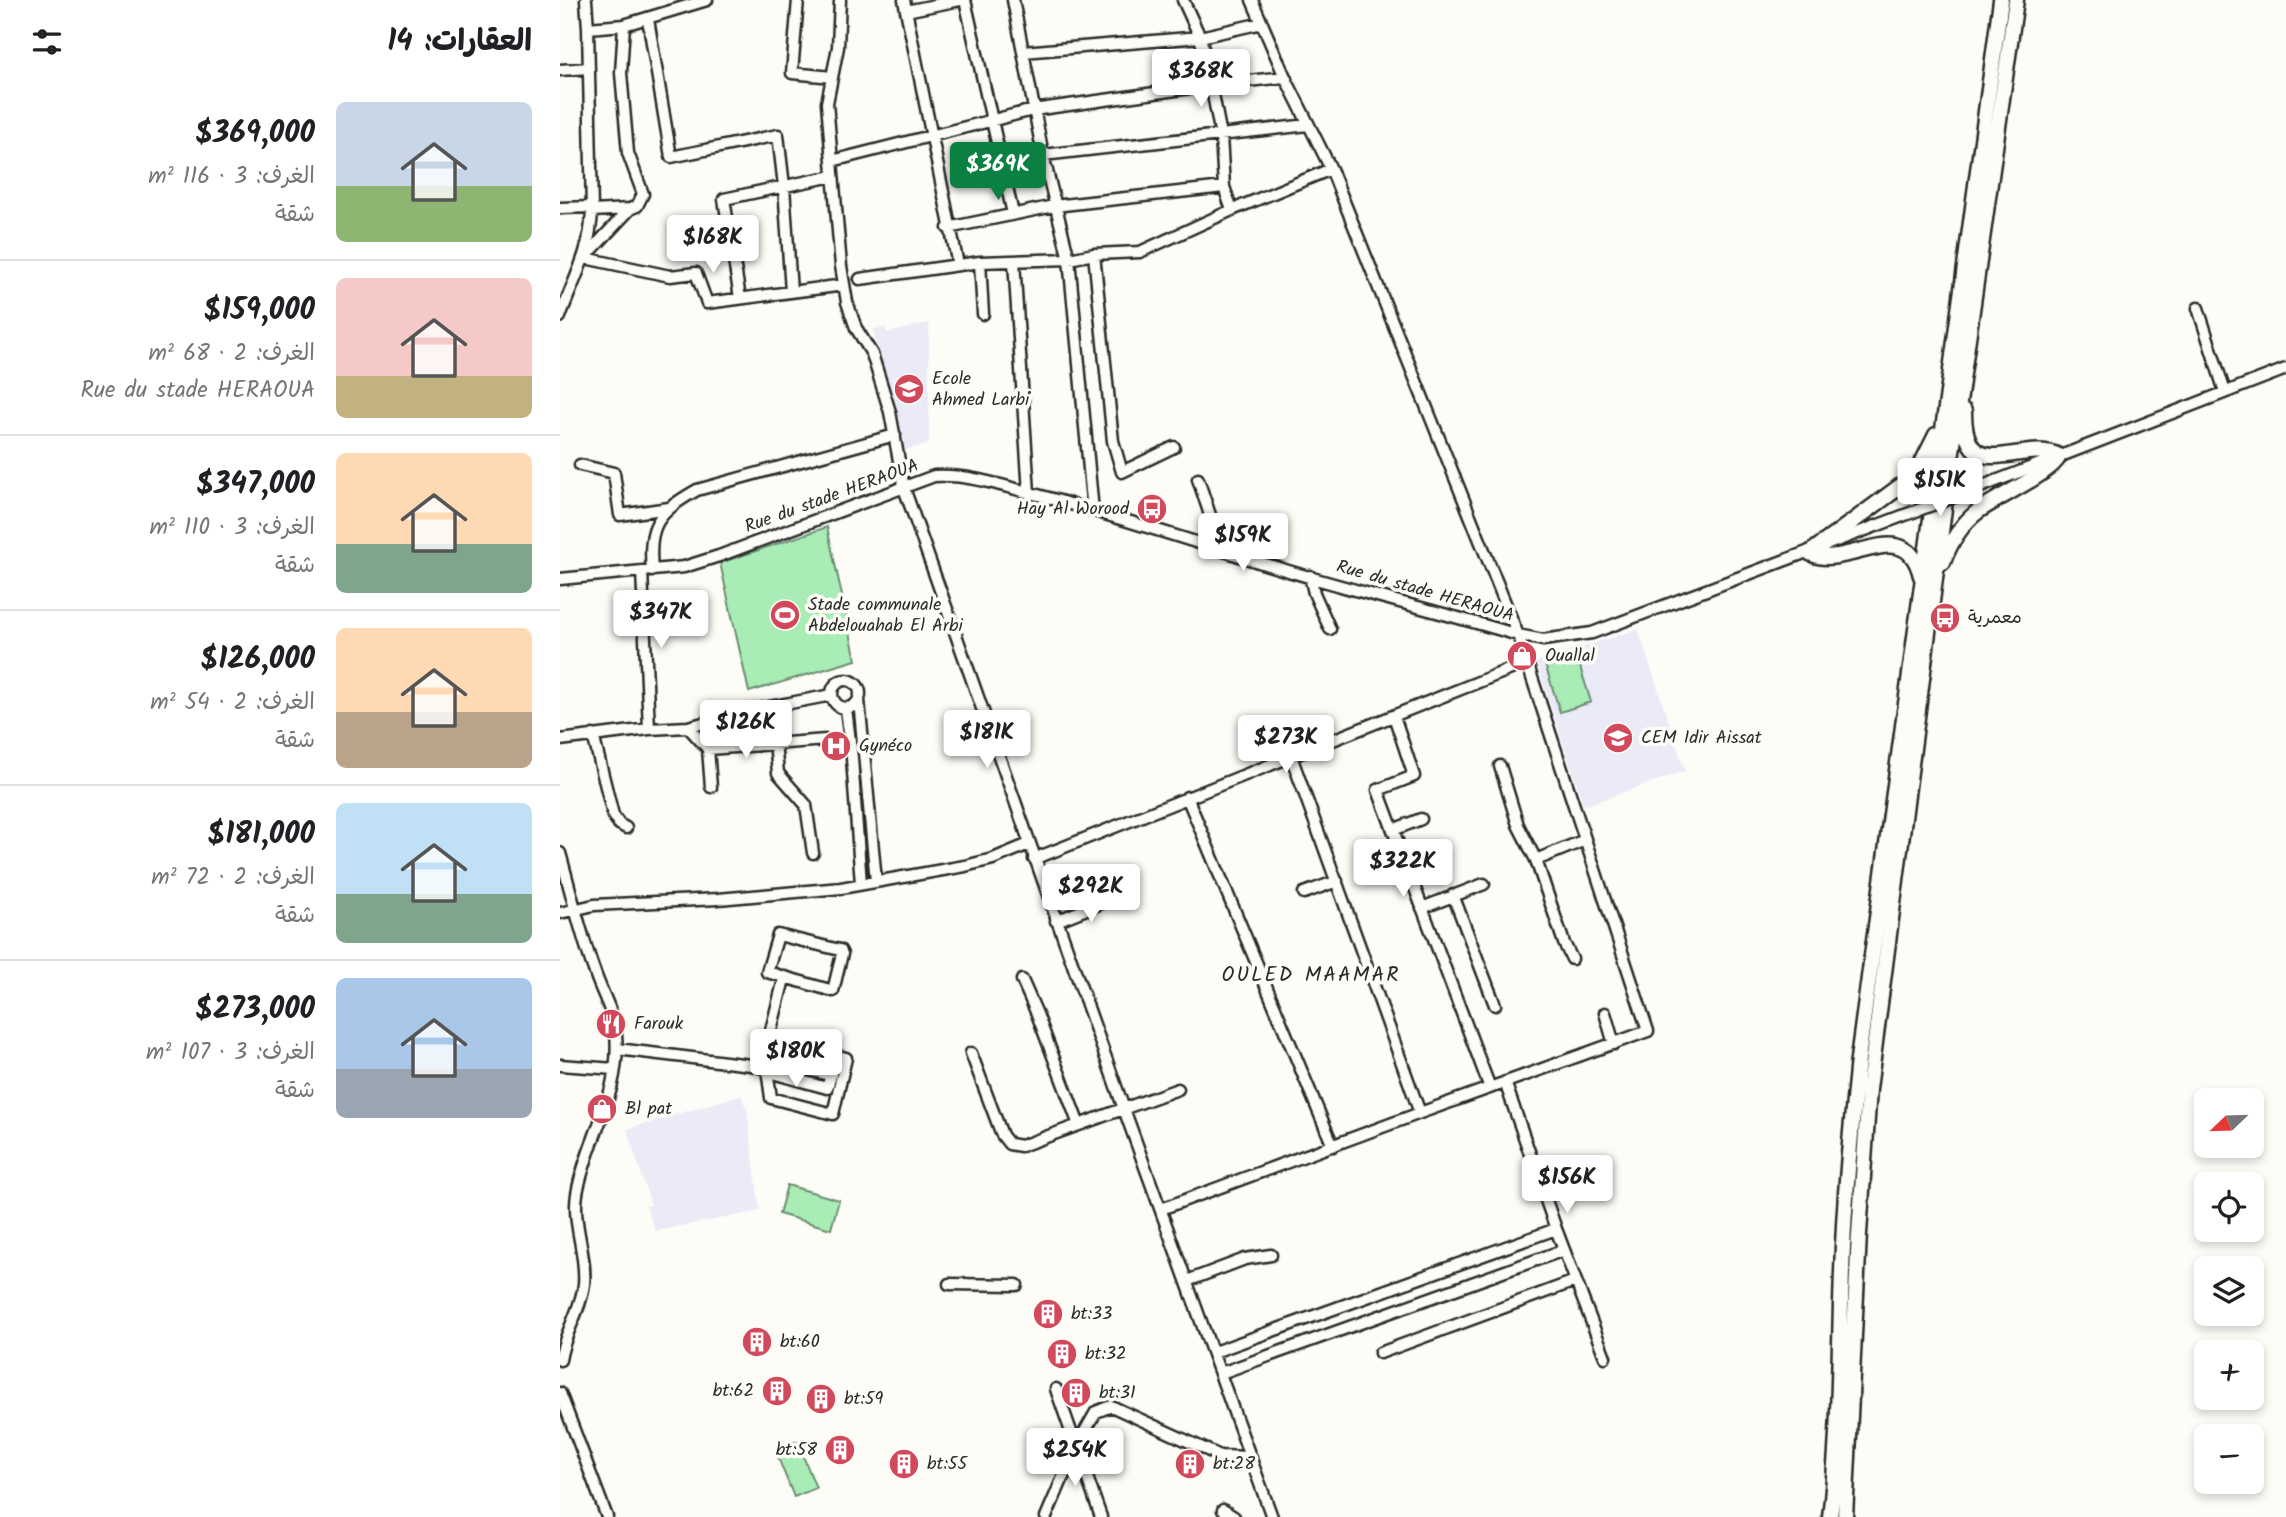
<!DOCTYPE html>
<html lang="ar">
<head>
<meta charset="utf-8">
<style>
  body { margin:0; font-family:Kalam,"Playpen Sans Arabic",sans-serif; background:#f2f2f2; color:#202124; direction:rtl; height:100vh; display:flex; flex-direction:column; font-size:26px; white-space:nowrap }
  * { box-sizing:border-box; margin:0 }
  p { font-size:23px; color:#757577 }
  .icon { flex:none; width:38px; height:38px; fill:none; stroke:currentColor; stroke-width:2; stroke-linecap:round; stroke-linejoin:round }
  .map { position:relative; flex:1; overflow:hidden; direction:ltr }
  .panel { display:flex; flex-direction:column; background:#fff; width:560px }
  .panel>* { flex:none }
  .needle { width:46px; rotate:247deg }
  .buttons { position:absolute; left:1634px; top:1088px; display:grid; gap:14px }
  .buttons a { display:grid; place-items:center; width:70px; height:70px; border-radius:10px; background:#fff; box-shadow:0 4px 10px #0003; font-size:35px }
  .price { position:absolute; translate:-50% -60px; padding:0 16px; border-radius:7px; background:#fff; color:#222; font-size:23px; line-height:46px; filter:drop-shadow(0 2px 4px #0008) }
  .price::after { content:''; position:absolute; left:50%; top:42px; width:21px; height:16px; margin-left:-10px; background:inherit; clip-path:polygon(0 0,100% 0,50% 100%) }
  .price.selected { background:#0b8043; color:#fff }
  ul { padding:0; list-style:none }
  li { display:flex; align-items:center; gap:21px; height:175px; padding:0 28px }
  li+li { border-top:2px solid #e0e0e0 }
  li span { display:grid; place-items:center; flex:none; width:196px; height:140px; border-radius:10px; color:#555 }
  li>.icon { margin-inline-start:auto }
  span .icon { width:84px; height:84px; fill:#fffc; stroke-width:1 }
  li b { font-size:30px }
  h2 { display:flex; justify-content:space-between; align-items:center; height:84px; padding:0 28px; font-size:30px }
  main { display:flex; flex:1; min-height:0 }
  .map>svg:first-child { display:block }
  .built { fill:#eaebf6 }
  .green { fill:#a9ecb5; stroke:#6a8c70; stroke-width:2 }
  .lines { fill:none; stroke-linecap:round; stroke-linejoin:round }
  .minor-casing { stroke:#2b2b2b; stroke-width:15 }
  .highway-casing { stroke:#2b2b2b; stroke-width:19 }
  .minor { stroke:#fdfcf7; stroke-width:10 }
  .highway { stroke:#fdfcf7; stroke-width:14 }
  .minor-bridge-casing { stroke:#2b2b2b; stroke-width:15; stroke-linecap:butt }
  .minor-bridge { stroke:#fdfcf7; stroke-width:10 }
  .labels { text-anchor:middle; dominant-baseline:central; stroke-width:7; stroke-linejoin:round; paint-order:stroke }
  .poi-label { font-size:18px; fill:#2b2b2b; stroke:#fdfcf7; text-anchor:start }
  .street-label { font-size:18px; fill:#2b2b2b; stroke:#fdfcf7 }
  .quarter-label { font-size:21px; letter-spacing:2px; fill:#2b2b2b; stroke:#fdfcf7 }
</style>
</head>
<body>
<main>
<div class="map">
<svg width="1726" height="1517" viewBox="0 0 1726 1517">
  <rect width="100%" height="100%" fill="#fdfcf7"/>
  <filter id="ink" filterUnits="userSpaceOnUse"><feTurbulence type="fractalNoise" baseFrequency=".0143" numOctaves="2"/><feDisplacementMap in="SourceGraphic" scale="14" xChannelSelector="R" yChannelSelector="G"/><feConvolveMatrix kernelMatrix="1 2 1 2 8 2 1 2 1" color-interpolation-filters="sRGB"/></filter>
  <g filter="url(#ink)">
    <path class="built" d="M369,323V444L345,450L313,330L325,327L327,333Z
      M1078,629L1125,771L1024,806L976,662Z
      M181,1095L187,1110L200,1211L95,1231L86,1206L91,1205L67,1129Z"/>
    <path class="green" d="M267,527L296,660L189,692L160,563Z
      M1016,654L1031,702L1000,712L985,664Z
      M227,1185L279,1200L271,1229L219,1214Z
      M237,1441L256,1488L234,1497L215,1450Z"/>
    <g class="lines">
      <g class="minor-casing">
        <path id="minor" d="M238,0L232,73L272,77
          M280,0L278,47L267,103L281,266L287,302L296,328L312,354L330,412L344,488L564,1109L712,1517
          M344,0L398,265
          M405,0L453,214
          M453,0L483,155L509,259L533,511
          M623,0L640,37L648,68L661,136L664,187L672,210
          M346,11L400,0
          M88,19L111,157L218,135L224,186L231,292
          M28,28L64,25L147,0
          M463,52L640,37L702,23
          M0,70L29,68
          M483,155L748,125
          M272,161L473,110L652,85L725,77
          M0,208L32,207
          M32,211L70,209
          M388,228L494,206L664,187
          M534,254L553,441L562,472L614,447
          M26,256L70,209L77,206L83,194L68,153L61,73L64,25
          M25,258L110,276L136,273L147,303L284,285
          M454,261L469,493
          M300,279L420,262
          M180,298L164,199L273,176
          M1638,308L1665,392
          M423,314L420,262L509,259L534,254L580,252L672,210L771,169
          M0,317C14,278 30,254 32,211L28,28L26,0
          M20,465L54,473L60,515L109,508
          M638,479L657,536L656,548
          M1397,496L1726,369
          M82,571L89,729
          M92,571C88,524 97,513 137,490L335,435
          M750,576L754,593L770,629
          M0,579L124,567L159,556L374,476C410,474 443,486 478,495C548,514 617,536 686,558C775,587 868,608 958,635L983,640L1032,633L1353,512
          M272 694a14 14 0 1 1 28 0a14 14 0 1 1-28 0Z
          M299,700L316,881
          M286,708L292,758L301,884
          M193,710L272,695
          M834,716L854,776L818,790L930,1088
          M128,727L148,749L266,740
          M33,735L53,815L59,824L66,828
          M0,740L89,729L128,727L193,710L215,742L218,773L246,805L253,853
          M148,749L151,787
          M731,756L860,1113
          M940,766L958,825L976,860
          M627,797L773,1146
          M833,830L861,819
          M0,853C11,892 20,932 34,970C41,992 54,1012 56,1035C62,1092 26,1141 17,1194C12,1224 27,1254 24,1284C21,1311 4,1333 0,1360
          M474,859L966,663
          M744,893L777,881
          M893,895L935,1005
          M862,908L924,884
          M0,913L34,905L158,899L281,888L405,866L433,859L469,844
          M496,921L554,898
          M218,935L280,950L282,954L273,991L207,972Z
          M1012,959L1004,943L976,860L1025,840
          M462,980L477,1014L519,1125
          M1045,1013L1054,1044
          M57,1049L191,1065L207,1069L211,1098L273,1114L286,1058L209,1038L224,979
          M411,1053L442,1135L449,1144L461,1146L618,1089
          M0,1065L55,1069
          M207,1069L220,1064L271,1075L267,1088L216,1074L207,1069L205,1054L209,1038
          M945,1082L996,1229L1045,1357
          M601,1209L860,1113L1088,1031L958,635L771,169L725,77L692,0
          M627,1281L685,1259L711,1255
          M389,1284L457,1285
          M654,1352L996,1229
          M820,1353L1015,1281
          M661,1373L1004,1250
          M496,1389L541,1517
          M0,1393L47,1517
          M663,1510L674,1517
          M486,1517L516,1447L536,1412L551,1406L660,1456L691,1457"/>
      </g>
      <g class="highway-casing">
        <path id="highway" d="M1383,562C1390,543 1401,525 1417,512C1435,498 1492,473 1499,456C1462,437 1404,490 1404,411
          M1361,576C1346,512 1286,572 1250,553L1346,482L1360,467L1376,435
          M1270,1517C1280,1436 1279,1353 1282,1272C1284,1201 1291,1129 1298,1059L1441,0
          M1285,1517L1299,1234L1309,1089L1385,501L1456,0"/>
      </g>
      <use href="#minor" class="minor"/>
      <use href="#highway" class="highway"/>
      <g class="minor-bridge-casing">
        <path id="minor-bridge" d="M1353,512L1397,496"/>
      </g>
      <use href="#minor-bridge" class="minor-bridge"/>
    </g>
  </g>
  <defs>
    <g id="school-disc" transform="scale(1.575)"><circle r="9.5" fill="#d1495b" stroke="#fdfcf7"/><path d="M0-5L7-2L0 1L-7-2ZM-4 1L0 2.5L4 1V4Q0 6-4 4Z" fill="#fff"/></g>
    <g id="bus-disc" transform="scale(1.575)"><circle r="9.5" fill="#d1495b" stroke="#fdfcf7"/><path d="M-5-6H5V4H4V6H2V4H-2V6H-4V4H-5ZM-3.5-4V0h7V-4ZM-3.5 1.2v1.5H-2V1.2ZM2 1.2v1.5H3.5V1.2Z" fill="#fff"/></g>
    <g id="stadium-disc" transform="scale(1.575)"><circle r="9.5" fill="#d1495b" stroke="#fdfcf7"/><path d="M0-5a6.5 5 0 1 0 0 10a6.5 5 0 1 0 0-10ZM-3.5-1.8h7v3.6h-7Z" fill="#fff"/></g>
    <g id="shop-disc" transform="scale(1.575)"><circle r="9.5" fill="#d1495b" stroke="#fdfcf7"/><path d="M-5-2.5h2.3a2.7 3.5 0 0 1 5.4 0H5L5.5 6h-11ZM-1.5-2.5h3a1.5 2.3 0 0 0-3 0Z" fill="#fff"/></g>
    <g id="hospital-disc" transform="scale(1.575)"><circle r="9.5" fill="#d1495b" stroke="#fdfcf7"/><path d="M-5-5h3v3.5h4V-5h3V5h-3V1.5h-4V5h-3Z" fill="#fff"/></g>
    <g id="restaurant-disc" transform="scale(1.575)"><circle r="9.5" fill="#d1495b" stroke="#fdfcf7"/><path d="M-5-6h1v4h1v-4h1v4h1v-4h1v5L-1.5 .5V6h-2V.5L-5-1ZM5-6V6H3V1.5H1.5Q1.5-4 5-6Z" fill="#fff"/></g>
    <g id="building-disc" transform="scale(1.575)"><circle r="9.5" fill="#d1495b" stroke="#fdfcf7"/><path d="M-4-6H4V6H1V3H-1V6H-4ZM-2.5-4.3h1.7v1.8h-1.7ZM.8-4.3h1.7v1.8H.8ZM-2.5-1h1.7V.8h-1.7ZM.8-1h1.7V.8H.8Z" fill="#fff"/></g>
  </defs>
  <g fill-rule="evenodd">
    <use href="#school-disc" x="349" y="389"/>
    <use href="#bus-disc" x="592" y="509"/>
    <use href="#stadium-disc" x="225" y="615"/>
    <use href="#bus-disc" x="1385" y="618"/>
    <use href="#shop-disc" x="962" y="656"/>
    <use href="#school-disc" x="1058" y="738"/>
    <use href="#hospital-disc" x="276" y="746"/>
    <use href="#restaurant-disc" x="51" y="1024"/>
    <use href="#shop-disc" x="42" y="1109"/>
    <use href="#building-disc" x="488" y="1314"/>
    <use href="#building-disc" x="197" y="1342"/>
    <use href="#building-disc" x="502" y="1354"/>
    <use href="#building-disc" x="217" y="1391"/>
    <use href="#building-disc" x="516" y="1393"/>
    <use href="#building-disc" x="261" y="1399"/>
    <use href="#building-disc" x="280" y="1450"/>
    <use href="#building-disc" x="344" y="1464"/>
    <use href="#building-disc" x="630" y="1464"/>
  </g>
  <g class="labels">
    <g class="poi-label">
      <text x="372" y="379">Ecole<tspan x="372" dy="21">Ahmed Larbi</tspan></text>
      <text x="569" y="509" text-anchor="end">Hay Al Worood</text>
      <text x="248" y="605">Stade communale<tspan x="248" dy="21">Abdelouahab El Arbi</tspan></text>
      <text x="1408" y="618">معمرية</text>
      <text x="985" y="656">Ouallal</text>
      <text x="1081" y="738">CEM Idir Aissat</text>
      <text x="299" y="746">Gynéco</text>
      <text x="74" y="1024">Farouk</text>
      <text x="65" y="1109">Bl pat</text>
      <text x="511" y="1314">bt:33</text>
      <text x="220" y="1342">bt:60</text>
      <text x="525" y="1354">bt:32</text>
      <text x="194" y="1391" text-anchor="end">bt:62</text>
      <text x="539" y="1393">bt:31</text>
      <text x="284" y="1399">bt:59</text>
      <text x="257" y="1450" text-anchor="end">bt:58</text>
      <text x="367" y="1464">bt:55</text>
      <text x="653" y="1464">bt:28</text>
    </g>
    <g class="street-label">
      <text transform="translate(272 497) rotate(-20)">Rue du stade HERAOUA</text>
      <text transform="translate(865 592) rotate(16)">Rue du stade HERAOUA</text>
    </g>
    <g class="quarter-label">
      <text x="751" y="975">OULED MAAMAR</text>
    </g>
  </g>
</svg>
<div class="buttons">
<a><svg class="needle" viewBox="-14 -14 28 28"><path d="M0-13l5 13h-10z" fill="#e53935"/><path d="M0 13l5-13h-10z" fill="#757577"/></svg></a>
<a><svg class="icon" aria-label="locate" viewBox="0 0 24 24"><circle cx="12" cy="12" r="6"/><path d="M12 2v4M12 18v4M2 12h4M18 12h4"/></svg></a>
<a><svg class="icon" aria-label="layers" viewBox="0 0 24 24"><path d="M12 4l9 5-9 5-9-5zM3 14l9 5 9-5"/></svg></a>
<a>+</a>
<a>−</a>
</div>
<b class="price" style="left:641px;top:109px">$368K</b>
<b class="price selected" style="left:438px;top:202px">$369K</b>
<b class="price" style="left:153px;top:275px">$168K</b>
<b class="price" style="left:1380px;top:518px">$151K</b>
<b class="price" style="left:683px;top:573px">$159K</b>
<b class="price" style="left:101px;top:650px">$347K</b>
<b class="price" style="left:186px;top:760px">$126K</b>
<b class="price" style="left:427px;top:770px">$181K</b>
<b class="price" style="left:726px;top:775px">$273K</b>
<b class="price" style="left:843px;top:899px">$322K</b>
<b class="price" style="left:531px;top:924px">$292K</b>
<b class="price" style="left:236px;top:1089px">$180K</b>
<b class="price" style="left:1007px;top:1215px">$156K</b>
<b class="price" style="left:515px;top:1488px">$254K</b>
</div>
<section class="panel">
<h2>العقارات: 14<svg class="icon" aria-label="filters" viewBox="0 0 24 24"><path d="M4 7h16M4 17h16"/><circle cx="9" cy="7" r="2"/><circle cx="15" cy="17" r="2"/></svg></h2>
<ul>
<li><span style="background:linear-gradient(#c9d6e8 60%,#8fb573 0)"><svg class="icon" aria-label="home" viewBox="0 0 24 24"><path d="M3 11l9-7 9 7M6 9v11h12V9"/></svg></span><div><b>$369,000</b><p>الغرف: 3 · 116 m²</p><p>شقة</p></div></li>
<li><span style="background:linear-gradient(#f6c9c9 70%,#c2b280 0)"><svg class="icon" aria-label="home" viewBox="0 0 24 24"><path d="M3 11l9-7 9 7M6 9v11h12V9"/></svg></span><div><b>$159,000</b><p>الغرف: 2 · 68 m²</p><p>Rue du stade HERAOUA</p></div></li>
<li><span style="background:linear-gradient(#ffd9b3 65%,#7fa58c 0)"><svg class="icon" aria-label="home" viewBox="0 0 24 24"><path d="M3 11l9-7 9 7M6 9v11h12V9"/></svg></span><div><b>$347,000</b><p>الغرف: 3 · 110 m²</p><p>شقة</p></div></li>
<li><span style="background:linear-gradient(#ffd9b3 60%,#b9a48a 0)"><svg class="icon" aria-label="home" viewBox="0 0 24 24"><path d="M3 11l9-7 9 7M6 9v11h12V9"/></svg></span><div><b>$126,000</b><p>الغرف: 2 · 54 m²</p><p>شقة</p></div></li>
<li><span style="background:linear-gradient(#bfe0f5 65%,#7fa58c 0)"><svg class="icon" aria-label="home" viewBox="0 0 24 24"><path d="M3 11l9-7 9 7M6 9v11h12V9"/></svg></span><div><b>$181,000</b><p>الغرف: 2 · 72 m²</p><p>شقة</p></div></li>
<li><span style="background:linear-gradient(#a9c7e8 65%,#9aa5b1 0)"><svg class="icon" aria-label="home" viewBox="0 0 24 24"><path d="M3 11l9-7 9 7M6 9v11h12V9"/></svg></span><div><b>$273,000</b><p>الغرف: 3 · 107 m²</p><p>شقة</p></div></li>
</ul>
</section>
</main>
</body>
</html>
